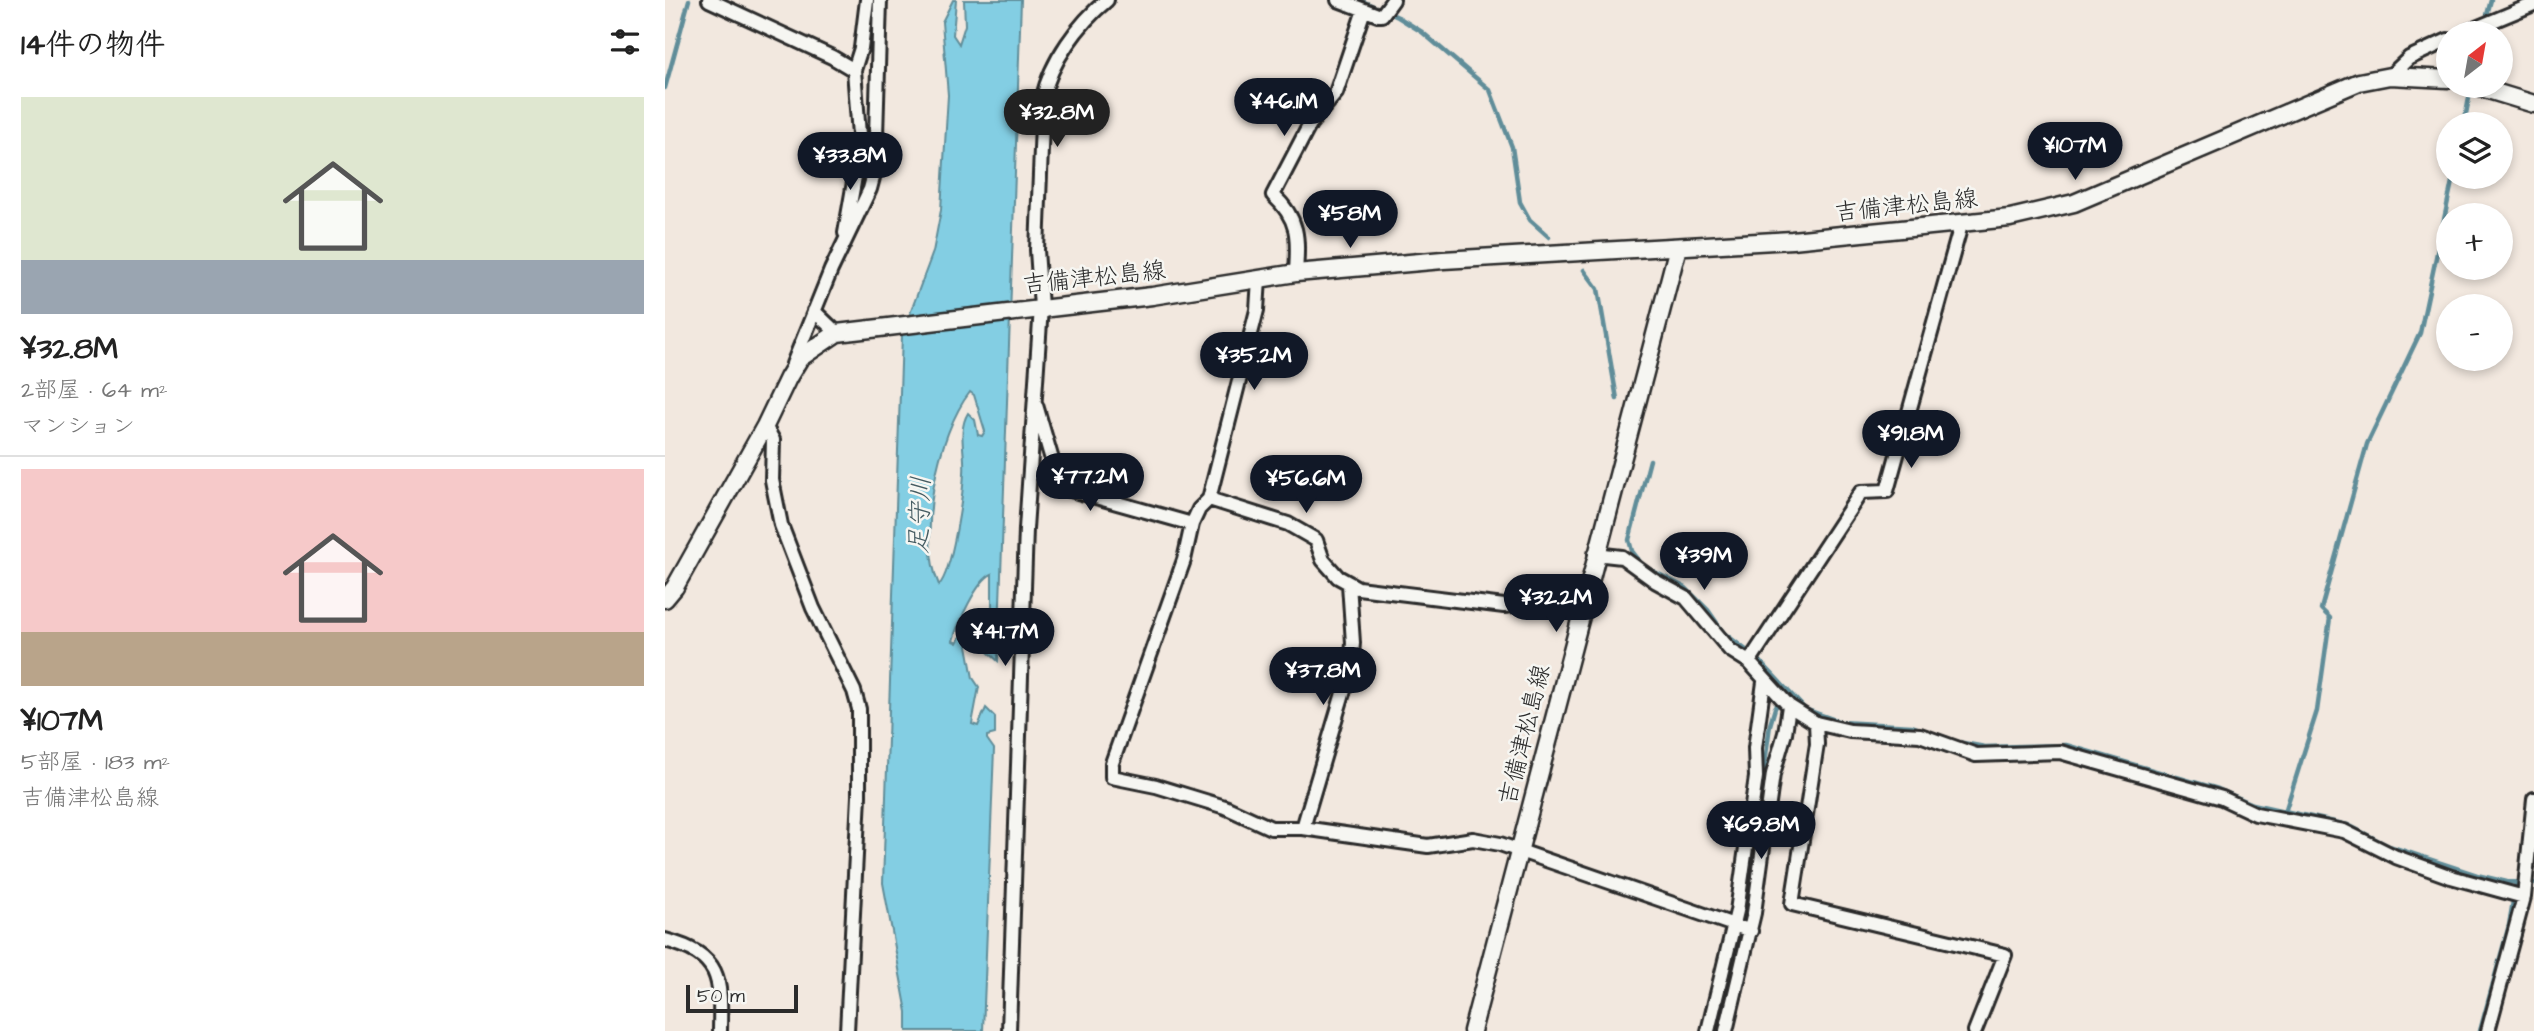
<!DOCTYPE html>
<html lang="ja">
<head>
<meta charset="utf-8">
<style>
  body { margin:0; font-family:"Architects Daughter","Klee One",sans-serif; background:#f2f2f2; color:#222; height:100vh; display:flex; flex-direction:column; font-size:26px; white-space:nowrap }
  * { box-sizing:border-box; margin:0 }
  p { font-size:23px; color:#767676 }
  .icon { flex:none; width:38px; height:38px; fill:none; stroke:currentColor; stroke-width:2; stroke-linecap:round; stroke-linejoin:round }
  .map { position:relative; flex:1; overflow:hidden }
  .drawer { display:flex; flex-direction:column; background:#fff; width:665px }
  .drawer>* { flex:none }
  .needle { width:46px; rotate:31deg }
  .controls { position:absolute; left:1771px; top:21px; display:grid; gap:14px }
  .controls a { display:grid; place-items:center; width:77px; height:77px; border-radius:50%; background:#fff; box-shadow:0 4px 10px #0003; font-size:35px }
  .scale { position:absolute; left:21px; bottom:18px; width:112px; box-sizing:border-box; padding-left:7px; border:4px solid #2b2b2b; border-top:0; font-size:19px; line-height:24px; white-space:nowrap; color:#2b2b2b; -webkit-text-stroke:5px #f6f6f2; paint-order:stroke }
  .price { position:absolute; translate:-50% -60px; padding:0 16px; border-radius:24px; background:#111827; color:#fff; font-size:23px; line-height:46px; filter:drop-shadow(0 2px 4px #0008) }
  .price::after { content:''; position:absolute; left:50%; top:42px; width:21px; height:16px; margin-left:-10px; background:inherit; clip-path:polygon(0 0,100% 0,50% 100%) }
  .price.on { background:#222; color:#fff }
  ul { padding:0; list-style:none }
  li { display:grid; align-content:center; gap:14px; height:371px; padding:0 21px }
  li+li { border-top:2px solid #e0e0e0 }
  li span { display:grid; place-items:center; height:217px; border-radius:0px; color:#555 }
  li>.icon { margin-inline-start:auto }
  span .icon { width:126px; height:126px; fill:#fffc; stroke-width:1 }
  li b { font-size:30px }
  h2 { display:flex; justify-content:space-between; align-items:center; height:84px; padding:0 21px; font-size:30px }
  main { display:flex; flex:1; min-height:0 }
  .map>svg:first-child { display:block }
  .water { fill:#83cee3; stroke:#608d99; stroke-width:2; fill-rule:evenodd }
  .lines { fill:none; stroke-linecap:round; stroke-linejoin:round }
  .stream { stroke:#608d99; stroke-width:4.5 }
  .minor-casing { stroke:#2b2b2b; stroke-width:18 }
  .secondary-casing { stroke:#2b2b2b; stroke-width:21 }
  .minor { stroke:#f6f6f2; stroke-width:12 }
  .secondary { stroke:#f6f6f2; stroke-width:16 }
  .labels { text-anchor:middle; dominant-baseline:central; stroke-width:5; stroke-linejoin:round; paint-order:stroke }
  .street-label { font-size:24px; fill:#2b2b2b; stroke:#f6f6f2 }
  .water-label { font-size:26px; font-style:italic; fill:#455c62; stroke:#f6f6f2 }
</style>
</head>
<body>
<main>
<section class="drawer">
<h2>14件の物件<svg class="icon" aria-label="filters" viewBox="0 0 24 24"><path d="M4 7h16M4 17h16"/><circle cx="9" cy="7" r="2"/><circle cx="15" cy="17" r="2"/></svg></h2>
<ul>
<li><span style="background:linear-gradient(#dfe7d0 75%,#9aa5b1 0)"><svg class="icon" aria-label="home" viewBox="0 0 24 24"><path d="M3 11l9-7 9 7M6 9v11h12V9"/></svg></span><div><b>¥32.8M</b><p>2部屋 · 64 m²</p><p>マンション</p></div></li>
<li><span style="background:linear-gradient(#f6c9c9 75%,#b9a48a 0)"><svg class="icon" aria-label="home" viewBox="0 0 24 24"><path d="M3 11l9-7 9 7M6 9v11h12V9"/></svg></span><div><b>¥107M</b><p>5部屋 · 183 m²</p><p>吉備津松島線</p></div></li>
</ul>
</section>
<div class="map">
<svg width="1869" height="1031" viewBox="0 0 1869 1031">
  <rect width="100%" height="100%" fill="#f2e8df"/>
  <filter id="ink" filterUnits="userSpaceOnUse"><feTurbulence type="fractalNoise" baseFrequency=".0143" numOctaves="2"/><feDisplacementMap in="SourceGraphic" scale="14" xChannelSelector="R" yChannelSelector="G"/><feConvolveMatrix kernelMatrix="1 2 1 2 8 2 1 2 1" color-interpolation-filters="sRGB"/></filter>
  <g filter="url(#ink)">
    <path class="water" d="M288,0H291L288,35L294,44L300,25L299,0H356L333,661L323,652L322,614L327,607V574C312,580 292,625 288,641L292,643L299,629L308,678L314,687L307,724L313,726L321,708L330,717V734L322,736V739L329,749L318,1031H242V1012L218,883L237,335L268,252L276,210L283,95L277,22ZM305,392L309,395L320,431L317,436L313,435L310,420L303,413C292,431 301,454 299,473C298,495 287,572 274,585C252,535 272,434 305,392Z"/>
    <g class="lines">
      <path class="stream" d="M695,0L733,17L757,32L825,90L847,147L855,202L865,220L884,237
        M1817,33L1826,0
        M0,88L24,0
        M1799,124L1805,93
        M919,270L933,289L952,399
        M977,564L967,551L964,540L985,460
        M984,569L1021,588L1043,610L1059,633L1094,660L1140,709L1176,722L1247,726L1272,735
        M1293,742L1320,747L1401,745L1553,789L1588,804L1683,825L1724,846L1812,875L1842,882L1869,883
        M1620,812L1652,711L1665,618L1656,609L1702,444L1755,333L1788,177
        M1051,1031L1080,913L1105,725L1110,708L1122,689
        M1815,1031L1844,925L1851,883"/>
      <g class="minor-casing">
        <path id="minor" d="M44,0L167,57L189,70L195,148L180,233
          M673,0L713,15H717L728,0
          M1799,33L1869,4
          M189,70L196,48L202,0
          M1725,76L1744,58L1783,40
          M631,273C633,239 635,220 608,195L645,124L671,93L699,10
          M149,311L172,333
          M128,364L166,270L205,189L210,170L215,0
          M371,405L395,487L527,524L534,509L544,499L592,310L594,279
          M100,426L108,440L107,480L116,525L148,608L189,691L194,709V796L182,1031
          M544,499L623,524L651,540L658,560L673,577L693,588L839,606L919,598
          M527,524L519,560L447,763V777L491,786L560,807L606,828H638L763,846L808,839L835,844L1086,931
          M930,554L957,557L990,581L1021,598L1065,650L1084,662L1124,706L1151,723L1185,731L1255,735L1311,755L1395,752L1557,798L1591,814L1679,831L1731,857L1786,877L1859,897
          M1084,662L1196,492L1222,491L1296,225
          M1151,723L1152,744L1127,904L1340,955L1310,1031
          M638,828L686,666L688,643L684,584
          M0,940C57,955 56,979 55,1031
          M344,1031L361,529L376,307L372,250L378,98C385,62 414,23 442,0
          M1043,1031L1072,911L1091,777L1090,748L1099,682
          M1061,1031L1089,913L1108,774L1120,733L1124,706
          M1823,1031L1859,897L1869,799"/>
      </g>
      <g class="secondary-casing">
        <path id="secondary" d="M1810,86L1869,104
          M0,599L10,587L100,426L123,378L135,358L172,333L487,296L631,273L778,260L1127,240L1345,218L1409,203L1694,82L1725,76L1783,79
          M807,1031L1013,247"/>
      </g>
      <use href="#minor" class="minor"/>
      <use href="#secondary" class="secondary"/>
    </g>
  </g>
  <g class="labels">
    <g class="street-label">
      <text transform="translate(1241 206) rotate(-6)">吉備津松島線</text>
      <text transform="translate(429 278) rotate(-6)">吉備津松島線</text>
      <text transform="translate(860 735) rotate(-76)">吉備津松島線</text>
    </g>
    <g class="water-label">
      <text transform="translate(255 515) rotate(-88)">足守川</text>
    </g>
  </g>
</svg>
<div class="controls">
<a><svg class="needle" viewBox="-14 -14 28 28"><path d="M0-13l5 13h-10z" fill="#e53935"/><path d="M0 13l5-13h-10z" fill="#767676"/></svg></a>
<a><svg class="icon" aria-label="layers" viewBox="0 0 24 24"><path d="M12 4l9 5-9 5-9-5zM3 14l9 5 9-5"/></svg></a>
<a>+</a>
<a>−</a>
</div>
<div class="scale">50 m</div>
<b class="price" style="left:619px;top:138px">¥46.1M</b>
<b class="price on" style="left:392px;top:149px">¥32.8M</b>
<b class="price" style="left:1410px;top:182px">¥107M</b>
<b class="price" style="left:185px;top:192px">¥33.8M</b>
<b class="price" style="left:685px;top:250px">¥58M</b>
<b class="price" style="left:589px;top:392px">¥35.2M</b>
<b class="price" style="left:1246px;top:470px">¥91.8M</b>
<b class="price" style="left:425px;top:513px">¥77.2M</b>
<b class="price" style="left:641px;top:515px">¥56.6M</b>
<b class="price" style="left:1039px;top:592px">¥39M</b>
<b class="price" style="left:891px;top:634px">¥32.2M</b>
<b class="price" style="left:340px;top:668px">¥41.7M</b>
<b class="price" style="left:658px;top:707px">¥37.8M</b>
<b class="price" style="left:1096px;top:861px">¥69.8M</b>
</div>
</main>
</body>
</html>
